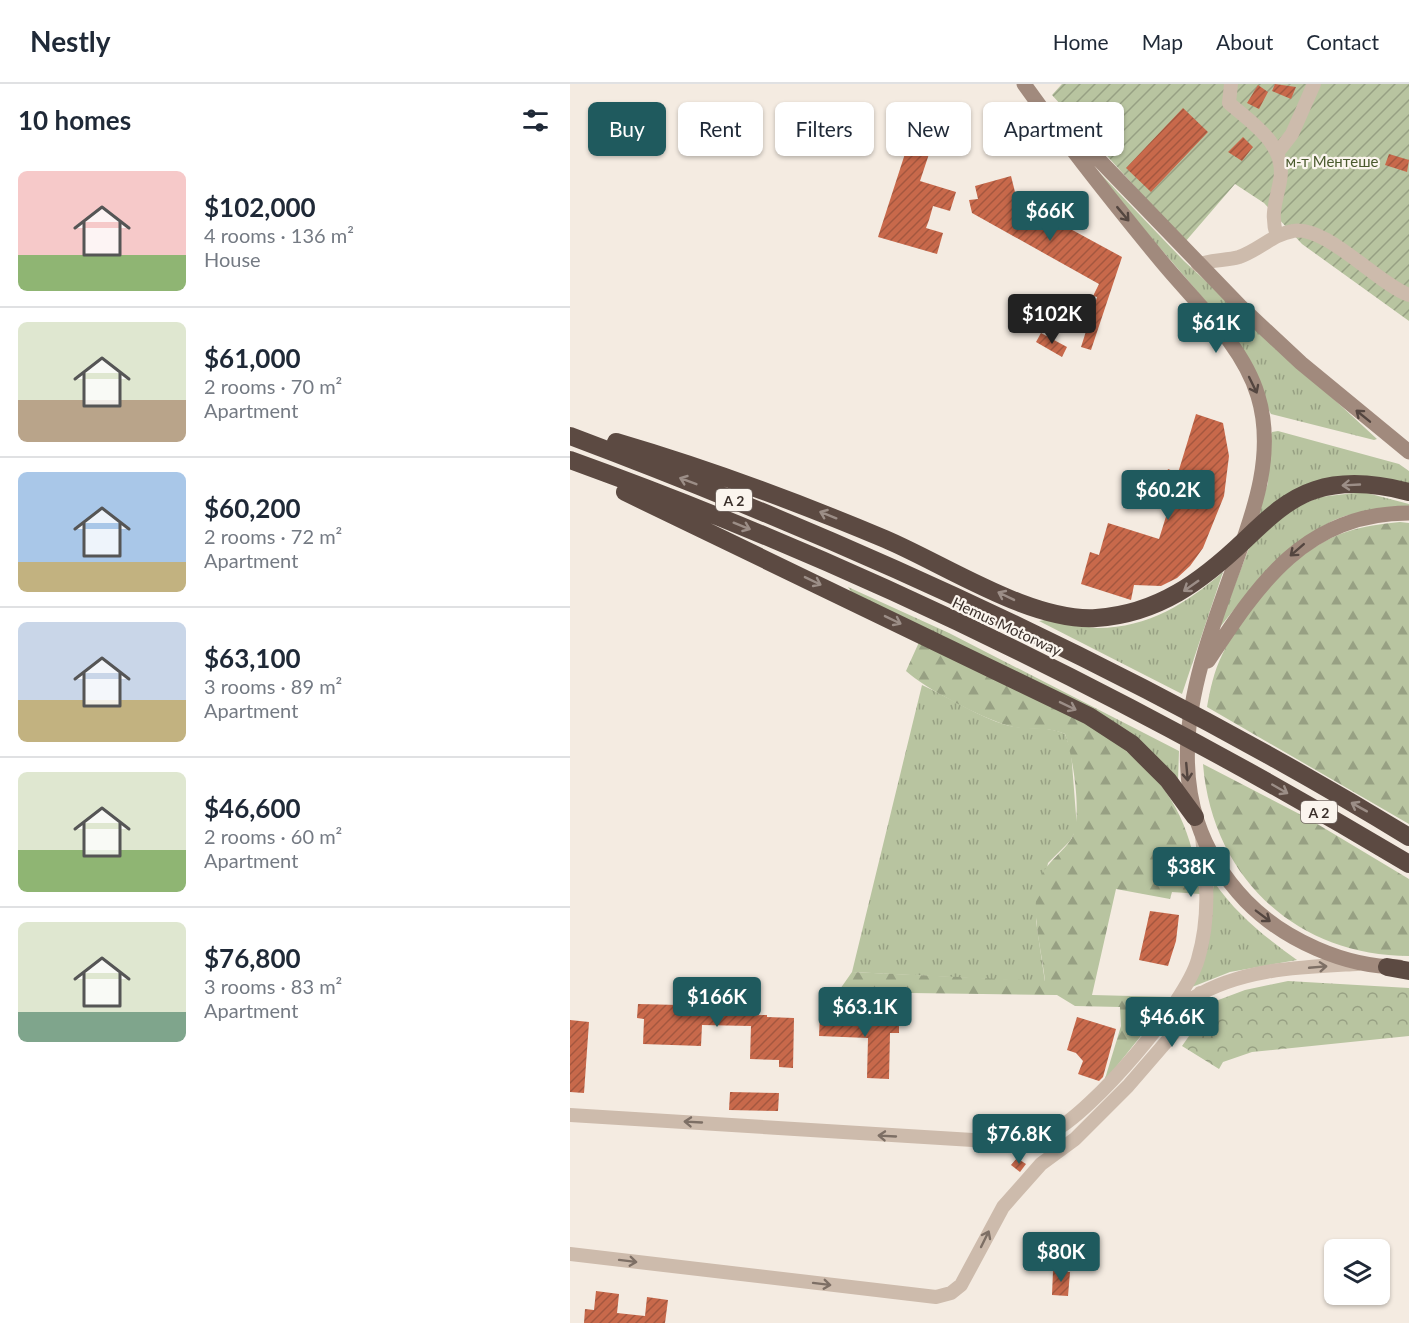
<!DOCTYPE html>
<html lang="en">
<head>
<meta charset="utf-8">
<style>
  body { margin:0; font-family:Lato,sans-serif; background:#f6f6f7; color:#1f2937; height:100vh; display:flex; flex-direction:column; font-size:22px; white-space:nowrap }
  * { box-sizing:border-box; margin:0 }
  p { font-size:20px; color:#747a83 }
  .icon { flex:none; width:33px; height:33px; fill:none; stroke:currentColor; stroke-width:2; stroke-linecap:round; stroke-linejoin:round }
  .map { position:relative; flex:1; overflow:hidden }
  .drawer { display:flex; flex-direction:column; background:#fff; width:570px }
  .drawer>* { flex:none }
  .hud { position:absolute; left:18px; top:18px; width:570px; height:54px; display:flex; gap:12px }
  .fabs { position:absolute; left:754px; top:1155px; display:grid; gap:12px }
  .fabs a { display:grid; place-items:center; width:66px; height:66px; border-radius:9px; background:#fff; box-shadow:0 2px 4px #0004; font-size:30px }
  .price { position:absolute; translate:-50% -51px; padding:0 14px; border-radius:6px; background:#1f5a5e; color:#fff; font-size:20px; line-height:39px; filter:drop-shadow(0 2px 3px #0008) }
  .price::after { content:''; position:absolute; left:50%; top:36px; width:18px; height:14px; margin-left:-9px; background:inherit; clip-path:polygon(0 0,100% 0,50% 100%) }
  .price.selected { background:#222; color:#fff }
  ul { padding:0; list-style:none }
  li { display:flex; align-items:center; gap:18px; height:150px; padding:0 18px }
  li+li { border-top:2px solid #e0e1e3 }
  li span { display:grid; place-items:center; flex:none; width:168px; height:120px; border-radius:9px; color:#555 }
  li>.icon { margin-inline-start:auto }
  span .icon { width:72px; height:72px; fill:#fffc; stroke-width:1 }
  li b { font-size:26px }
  h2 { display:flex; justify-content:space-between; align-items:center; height:72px; padding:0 18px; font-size:26px }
  .tag { padding:0 21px; border-radius:9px; background:#fff; box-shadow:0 2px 4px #0004; font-size:21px; line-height:54px }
  .tag.selected { background:#1f5a5e; color:#fff }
  header { display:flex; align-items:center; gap:36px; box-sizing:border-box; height:84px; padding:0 30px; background:#fff; border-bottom:2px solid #e0e1e3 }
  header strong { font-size:28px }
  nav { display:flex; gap:33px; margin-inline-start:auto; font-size:21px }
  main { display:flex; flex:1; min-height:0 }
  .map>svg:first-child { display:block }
  .grass { fill:url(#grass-tufts) }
  .forest { fill:url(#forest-firs) }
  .park { fill:url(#park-crowns) }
  .garden { fill:url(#garden-furrows) }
  .building { fill:url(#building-hatch) }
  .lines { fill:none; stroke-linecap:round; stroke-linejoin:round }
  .street { stroke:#cdbbac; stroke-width:14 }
  .secondary { stroke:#a18a7d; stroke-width:15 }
  .highway { stroke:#5c4a42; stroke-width:18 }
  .oneway { stroke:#544640 }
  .oneway2 { stroke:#9c8e87 }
  .oneway3 { stroke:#7d6f65 }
  .labels { text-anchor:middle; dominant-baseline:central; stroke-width:4.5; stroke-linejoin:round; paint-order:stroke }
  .shield { fill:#fbf5ee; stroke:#756b66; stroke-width:1.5 }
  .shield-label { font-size:14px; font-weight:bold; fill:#3b302b }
  .park-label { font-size:15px; fill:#4a5a2e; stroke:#fbf5ee }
  .street-label { font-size:15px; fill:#3b302b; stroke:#fbf5ee }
</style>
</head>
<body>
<header>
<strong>Nestly</strong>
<nav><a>Home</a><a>Map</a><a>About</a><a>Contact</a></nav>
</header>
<main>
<section class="drawer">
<h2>10 homes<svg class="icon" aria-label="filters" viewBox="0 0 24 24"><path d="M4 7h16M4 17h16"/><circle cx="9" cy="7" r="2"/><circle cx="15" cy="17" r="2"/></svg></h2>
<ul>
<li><span style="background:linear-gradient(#f6c9c9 70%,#8fb573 0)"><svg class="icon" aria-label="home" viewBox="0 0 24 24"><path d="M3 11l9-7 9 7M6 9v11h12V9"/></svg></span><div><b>$102,000</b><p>4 rooms · 136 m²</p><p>House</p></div></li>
<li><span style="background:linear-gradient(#dfe7d0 65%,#b9a48a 0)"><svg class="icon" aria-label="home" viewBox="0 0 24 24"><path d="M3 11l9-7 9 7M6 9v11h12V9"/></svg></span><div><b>$61,000</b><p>2 rooms · 70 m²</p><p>Apartment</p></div></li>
<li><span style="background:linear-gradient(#a9c7e8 75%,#c2b280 0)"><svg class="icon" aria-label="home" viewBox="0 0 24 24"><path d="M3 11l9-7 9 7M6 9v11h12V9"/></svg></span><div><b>$60,200</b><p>2 rooms · 72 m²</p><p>Apartment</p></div></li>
<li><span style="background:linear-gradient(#c9d6e8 65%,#c2b280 0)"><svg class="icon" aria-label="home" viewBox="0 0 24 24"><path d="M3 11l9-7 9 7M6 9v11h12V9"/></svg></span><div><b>$63,100</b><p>3 rooms · 89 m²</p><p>Apartment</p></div></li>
<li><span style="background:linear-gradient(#dfe7d0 65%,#8fb573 0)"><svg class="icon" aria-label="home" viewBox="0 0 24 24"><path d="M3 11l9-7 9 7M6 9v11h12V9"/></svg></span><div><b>$46,600</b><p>2 rooms · 60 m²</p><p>Apartment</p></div></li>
<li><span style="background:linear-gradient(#dfe7d0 75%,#7fa58c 0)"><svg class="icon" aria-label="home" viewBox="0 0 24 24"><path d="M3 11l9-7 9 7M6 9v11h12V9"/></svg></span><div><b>$76,800</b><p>3 rooms · 83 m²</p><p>Apartment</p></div></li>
</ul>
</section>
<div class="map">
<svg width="839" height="1239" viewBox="0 0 839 1239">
  <defs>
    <pattern id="grass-tufts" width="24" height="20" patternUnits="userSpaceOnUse" patternTransform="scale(1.5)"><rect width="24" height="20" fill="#b8c4a0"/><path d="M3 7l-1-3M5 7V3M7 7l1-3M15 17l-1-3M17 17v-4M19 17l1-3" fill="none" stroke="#97a083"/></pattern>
    <pattern id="forest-firs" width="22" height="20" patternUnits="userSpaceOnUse" patternTransform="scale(1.5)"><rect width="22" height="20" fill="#b8c4a0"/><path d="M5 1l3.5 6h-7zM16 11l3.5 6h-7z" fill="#97a083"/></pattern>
    <pattern id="park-crowns" width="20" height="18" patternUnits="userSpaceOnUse" patternTransform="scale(1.5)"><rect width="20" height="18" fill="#b8c4a0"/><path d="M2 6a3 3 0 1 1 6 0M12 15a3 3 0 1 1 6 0" fill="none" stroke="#97a083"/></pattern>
    <pattern id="garden-furrows" width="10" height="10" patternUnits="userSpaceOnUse" patternTransform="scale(1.5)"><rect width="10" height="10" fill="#b8c4a0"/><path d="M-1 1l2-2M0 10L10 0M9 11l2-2" fill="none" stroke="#97a083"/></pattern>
    <pattern id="building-hatch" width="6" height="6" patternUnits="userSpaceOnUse" patternTransform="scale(1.5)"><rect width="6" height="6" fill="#c8694b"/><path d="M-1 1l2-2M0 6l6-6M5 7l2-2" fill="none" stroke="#a4573f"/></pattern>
  </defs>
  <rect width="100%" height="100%" fill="#f4ebe1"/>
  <path class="grass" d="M526,85L614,177L807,355L804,356L701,330L645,228L560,129Z
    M708,347L829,380L839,387V407L770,397L683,443L698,399L699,354L702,348Z
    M793,408L839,420V424C819,427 798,427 779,431C733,442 676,510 647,547L679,464L713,432L731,421L750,413Z
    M653,488L612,610L469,537C489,532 508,543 528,544C578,544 617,519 653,488Z
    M278,503L379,549L609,667L608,697L282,509Z
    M352,601C378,613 409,633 436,641C457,647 476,641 495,650L501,667L507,744L500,757L478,779L466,837L475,898L282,888Z
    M644,798C667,831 695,853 727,876L660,888L622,903L634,875Z"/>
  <path class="forest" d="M830,438L839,439V740L637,623C640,606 644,587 652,571C674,524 726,464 776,448C793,442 812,440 830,438Z
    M350,556C390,576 429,596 468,615C562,662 618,698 630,810L602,808L600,815L546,805L522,911L602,913L534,998L551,942L550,923L505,922L487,911L268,908L282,888L475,897C472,867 461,832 468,801C473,781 488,773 500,757C514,739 503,672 495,650C476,641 456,648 436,641C410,633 356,605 336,587Z
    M633,680L739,735L839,795V872C725,872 642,792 633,680Z"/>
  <path class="park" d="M718,897L839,904V952L682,968L653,978L649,985L612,962L643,918L675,906Z"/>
  <path class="garden" d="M492,0H839V237L732,160L694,119L665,100L615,158L482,11Z"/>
  <path class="building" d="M705,0L726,3L721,15L702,7Z
    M688,1L698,8L689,25L677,19Z
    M613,24L638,48L581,108L556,84Z
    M342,48L364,55L350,97L386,108L380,127L363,122L359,136L356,144L373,149L367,170L308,153Z
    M673,53L683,63L672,77L658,68Z
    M819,70L839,76L837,88L815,81Z
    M441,92L447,116L552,173L521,266L511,263L527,213L523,212L529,200L402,129L399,116L408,115L405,102Z
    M471,249L497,263L492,273L466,258Z
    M626,330L653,339L659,372L654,412L633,464L620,482L607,494L591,502L564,501L561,516L511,500L520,468L529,471L538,439L589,455L598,426L586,422L598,385L608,389Z
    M580,827L609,831L606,857L598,882L569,876Z
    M110,914L148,915V932L197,931V933L224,934L223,984L209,983V976L180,975L181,942L132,941L131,962L73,960L74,935L67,934L68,920L109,921Z
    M250,930L329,935V949H320L319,995L297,994L298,954L249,952Z
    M507,933L546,945L533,993L529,997L508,990L513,977L506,969L497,966Z
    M0,936L19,938L14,1009L0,1008Z
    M160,1008L209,1009L208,1027L159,1026Z
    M447,1074L456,1080L450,1088L441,1081Z
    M483,1187L500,1188L498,1212L482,1211Z
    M26,1207L49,1210L47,1229L75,1232L77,1213L98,1216L95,1239H14L15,1225L24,1226Z"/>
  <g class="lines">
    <path class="street" d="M661,0L659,19C683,40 717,61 710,97C706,118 700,131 707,152
      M708,68L722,50L744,0
      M628,181C642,175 655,177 669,173C688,167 703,150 723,147C755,140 808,200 839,211
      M623,914C672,884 732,883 787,880
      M0,1031L419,1057C441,1058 462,1058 482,1048C522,1028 616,919 628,875C640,835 637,794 632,753
      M0,1170L366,1213L381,1209L391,1201L433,1123L471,1080L505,1055L558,1002L603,950L630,909"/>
    <path class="secondary" d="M454,0C498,62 544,120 592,178C625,218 673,261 688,312C705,368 685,425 666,477C623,594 578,714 676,817C714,856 775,883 829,883
      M482,27L670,222L731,279L839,368
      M638,577C689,499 736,429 839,429"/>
    <path class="highway" d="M0,352C290,461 575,592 839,753
      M46,358C138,385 227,418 315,455C376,481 461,538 526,534C588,530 632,497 675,456C696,436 717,415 745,406C775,396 809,400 839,408
      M0,376C292,481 573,621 839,780
      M55,408L519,632L562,660L598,696L625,733
      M817,883L839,887"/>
  </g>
  <defs><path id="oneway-shaft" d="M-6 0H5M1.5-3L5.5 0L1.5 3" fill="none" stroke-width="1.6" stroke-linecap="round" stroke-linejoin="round" transform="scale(1.5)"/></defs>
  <g class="oneway">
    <use href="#oneway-shaft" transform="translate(553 130) rotate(50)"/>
    <use href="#oneway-shaft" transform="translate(683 301) rotate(64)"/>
    <use href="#oneway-shaft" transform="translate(793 332) rotate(-141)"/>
    <use href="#oneway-shaft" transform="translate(727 466) rotate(139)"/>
    <use href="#oneway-shaft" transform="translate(617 688) rotate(85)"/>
    <use href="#oneway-shaft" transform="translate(693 832) rotate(37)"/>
  </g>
  <g class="oneway2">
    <use href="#oneway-shaft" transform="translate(118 397) rotate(-159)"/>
    <use href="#oneway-shaft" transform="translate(781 401) rotate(177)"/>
    <use href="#oneway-shaft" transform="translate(258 431) rotate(-158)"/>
    <use href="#oneway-shaft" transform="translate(172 442) rotate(22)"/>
    <use href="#oneway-shaft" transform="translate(243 497) rotate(26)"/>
    <use href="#oneway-shaft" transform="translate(621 502) rotate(145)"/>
    <use href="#oneway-shaft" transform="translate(436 512) rotate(-154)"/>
    <use href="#oneway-shaft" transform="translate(323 536) rotate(26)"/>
    <use href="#oneway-shaft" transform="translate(498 622) rotate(26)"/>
    <use href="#oneway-shaft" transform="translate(710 705) rotate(30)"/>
    <use href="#oneway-shaft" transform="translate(789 723) rotate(-151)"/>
  </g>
  <g class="oneway3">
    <use href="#oneway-shaft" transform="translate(748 883) rotate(-5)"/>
    <use href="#oneway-shaft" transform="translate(123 1038) rotate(-177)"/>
    <use href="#oneway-shaft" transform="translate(317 1052) rotate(-177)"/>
    <use href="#oneway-shaft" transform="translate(415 1155) rotate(-64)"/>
    <use href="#oneway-shaft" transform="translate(58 1177) rotate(7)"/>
    <use href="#oneway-shaft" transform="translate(252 1200) rotate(7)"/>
  </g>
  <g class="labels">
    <g class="shield">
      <rect x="146" y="405" width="36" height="22" rx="4.5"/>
      <rect x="731" y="717" width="36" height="22" rx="4.5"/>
    </g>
    <g class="shield-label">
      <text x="164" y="416">A 2</text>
      <text x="749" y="728">A 2</text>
    </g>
    <g class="park-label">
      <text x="762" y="77">м-т Ментeше</text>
    </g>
    <g class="street-label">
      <text transform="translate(437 542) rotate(25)">Hemus Motorway</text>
    </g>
  </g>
</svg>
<div class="fabs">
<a><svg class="icon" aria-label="layers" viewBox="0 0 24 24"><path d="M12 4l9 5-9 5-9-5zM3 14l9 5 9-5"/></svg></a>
</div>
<b class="price" style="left:480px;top:158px">$66K</b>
<b class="price selected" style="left:482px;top:261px">$102K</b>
<b class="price" style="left:646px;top:270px">$61K</b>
<b class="price" style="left:598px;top:437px">$60.2K</b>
<b class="price" style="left:621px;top:814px">$38K</b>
<b class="price" style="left:147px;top:944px">$166K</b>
<b class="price" style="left:295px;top:954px">$63.1K</b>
<b class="price" style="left:602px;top:964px">$46.6K</b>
<b class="price" style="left:449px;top:1081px">$76.8K</b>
<b class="price" style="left:491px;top:1199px">$80K</b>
<div class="hud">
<a class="tag selected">Buy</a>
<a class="tag">Rent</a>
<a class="tag">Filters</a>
<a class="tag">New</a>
<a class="tag">Apartment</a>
</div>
</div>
</main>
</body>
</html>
